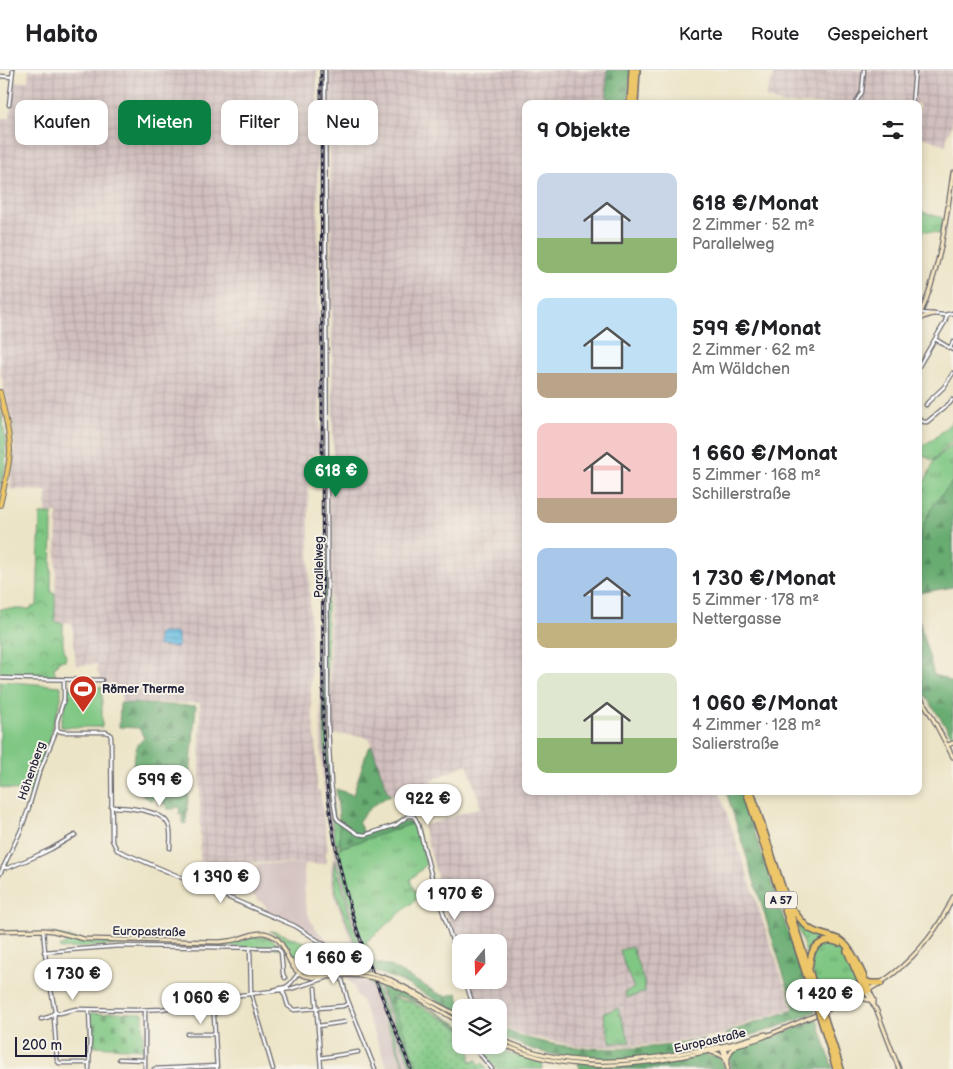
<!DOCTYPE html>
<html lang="de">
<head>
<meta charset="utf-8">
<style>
  body { margin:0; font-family:"Balsamiq Sans",sans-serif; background:#f6f6f6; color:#202124; height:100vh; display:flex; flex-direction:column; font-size:19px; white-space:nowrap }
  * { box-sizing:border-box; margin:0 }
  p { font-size:16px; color:#757577 }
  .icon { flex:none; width:28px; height:28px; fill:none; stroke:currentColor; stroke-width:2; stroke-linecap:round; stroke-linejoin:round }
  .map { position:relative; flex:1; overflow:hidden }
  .side { position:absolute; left:522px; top:30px; width:400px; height:695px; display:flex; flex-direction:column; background:#fff; border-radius:10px; box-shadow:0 2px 8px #0003 }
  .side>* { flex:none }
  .hud { position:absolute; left:15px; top:30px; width:432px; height:45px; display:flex; gap:10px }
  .needle { width:32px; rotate:199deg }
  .fabs { position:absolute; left:452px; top:864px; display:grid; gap:10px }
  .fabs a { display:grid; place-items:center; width:55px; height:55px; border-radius:10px; background:#fff; box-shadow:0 2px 8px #0003; font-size:25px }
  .scale { position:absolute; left:15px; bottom:12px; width:72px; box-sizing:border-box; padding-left:5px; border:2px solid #22223b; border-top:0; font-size:14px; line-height:18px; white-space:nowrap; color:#22223b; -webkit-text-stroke:4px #f7f3e8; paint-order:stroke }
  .price { position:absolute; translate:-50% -42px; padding:0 11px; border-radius:18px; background:#fff; color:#222; font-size:16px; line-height:32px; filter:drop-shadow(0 1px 2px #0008) }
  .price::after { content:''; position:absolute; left:50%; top:30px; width:15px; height:11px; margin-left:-8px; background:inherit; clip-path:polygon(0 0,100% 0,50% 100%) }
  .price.on { background:#0b8043; color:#fff }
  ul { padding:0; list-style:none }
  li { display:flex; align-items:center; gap:15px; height:125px; padding:0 15px }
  li span { display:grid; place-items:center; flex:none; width:140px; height:100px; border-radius:10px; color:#555 }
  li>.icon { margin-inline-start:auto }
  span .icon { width:60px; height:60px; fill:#fffc; stroke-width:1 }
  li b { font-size:21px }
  h2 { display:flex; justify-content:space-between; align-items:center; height:60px; padding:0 15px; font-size:21px }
  .tag { padding:0 18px; border-radius:10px; background:#fff; box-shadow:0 2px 8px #0003; font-size:18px; line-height:45px }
  .tag.on { background:#0b8043; color:#fff }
  header { display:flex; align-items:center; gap:30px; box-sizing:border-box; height:70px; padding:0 25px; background:#fff; border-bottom:1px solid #e0e0e0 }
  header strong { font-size:24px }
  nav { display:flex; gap:28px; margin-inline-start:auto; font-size:18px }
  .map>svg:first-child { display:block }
  .industrial { fill:url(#industrial-grid) }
  .railway { fill:#d1bfbe; fill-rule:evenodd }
  .grass { fill:url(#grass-tufts); stroke:#50745f }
  .forest { fill:url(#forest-firs); stroke:#446756 }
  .cemetery { fill:url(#cemetery-stones); stroke:#50745f }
  .park { fill:url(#park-crowns); stroke:#50745f }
  .garden { fill:url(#garden-dots); stroke:#50745f }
  .pitch { fill:#7fc783; stroke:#50745f }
  .water { fill:url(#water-rules); stroke:#457090 }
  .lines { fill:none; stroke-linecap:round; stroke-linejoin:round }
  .street-casing { stroke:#69666c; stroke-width:5 }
  .secondary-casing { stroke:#69666c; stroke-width:5.5 }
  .primary-casing { stroke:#69666c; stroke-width:6 }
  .highway-casing { stroke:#69666c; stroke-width:8 }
  .street { stroke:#fff; stroke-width:2.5 }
  .secondary { stroke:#f7e8c3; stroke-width:3 }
  .primary { stroke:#ecc669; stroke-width:4 }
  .highway { stroke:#ecc669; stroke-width:5 }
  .rail-casing { stroke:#22223b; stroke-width:3 }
  .rail { stroke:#f7f3e8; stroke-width:1; stroke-dasharray:4; stroke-linecap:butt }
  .secondary-bridge-casing { stroke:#69666c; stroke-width:5.5; stroke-linecap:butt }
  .highway-bridge-casing { stroke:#69666c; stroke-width:8; stroke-linecap:butt }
  .secondary-bridge { stroke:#f7e8c3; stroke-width:3 }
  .highway-bridge { stroke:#ecc669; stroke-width:5 }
  .labels { text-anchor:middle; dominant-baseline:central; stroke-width:4; stroke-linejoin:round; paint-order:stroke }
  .shield { fill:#f7f3e8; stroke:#62616f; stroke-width:1 }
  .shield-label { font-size:11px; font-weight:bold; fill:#22223b }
  .street-label { font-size:12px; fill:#22223b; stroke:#f7f3e8 }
  .poi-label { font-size:12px; font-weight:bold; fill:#22223b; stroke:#f7f3e8; text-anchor:start }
</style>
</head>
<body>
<header>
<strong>Habito</strong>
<nav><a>Karte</a><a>Route</a><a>Gespeichert</a></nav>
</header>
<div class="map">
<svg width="953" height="999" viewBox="0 0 953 999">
  <defs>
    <pattern id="industrial-grid" width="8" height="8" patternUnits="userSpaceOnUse" patternTransform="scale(1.25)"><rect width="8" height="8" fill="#d1bfbe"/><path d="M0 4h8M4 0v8" fill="none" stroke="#b3a4a4"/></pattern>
    <pattern id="grass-tufts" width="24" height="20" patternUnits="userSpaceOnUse" patternTransform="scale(1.25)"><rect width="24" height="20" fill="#7fc783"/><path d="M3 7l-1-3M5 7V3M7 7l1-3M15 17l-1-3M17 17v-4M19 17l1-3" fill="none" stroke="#68a16c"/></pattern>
    <pattern id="forest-firs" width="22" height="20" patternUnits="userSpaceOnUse" patternTransform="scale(1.25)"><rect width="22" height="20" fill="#67ac71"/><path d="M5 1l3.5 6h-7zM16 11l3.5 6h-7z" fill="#548c5e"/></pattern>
    <pattern id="cemetery-stones" width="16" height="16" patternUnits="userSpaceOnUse" patternTransform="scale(1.25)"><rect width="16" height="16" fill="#7fc783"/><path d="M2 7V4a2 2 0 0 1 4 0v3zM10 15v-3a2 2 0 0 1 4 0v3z" fill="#68a16c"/></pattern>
    <pattern id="park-crowns" width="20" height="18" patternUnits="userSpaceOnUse" patternTransform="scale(1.25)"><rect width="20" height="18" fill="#7fc783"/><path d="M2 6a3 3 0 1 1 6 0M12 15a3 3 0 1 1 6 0" fill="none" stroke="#68a16c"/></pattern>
    <pattern id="garden-dots" width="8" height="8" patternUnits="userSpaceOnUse" patternTransform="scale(1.25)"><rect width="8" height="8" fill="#7fc783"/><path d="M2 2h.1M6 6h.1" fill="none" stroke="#68a16c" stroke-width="1.8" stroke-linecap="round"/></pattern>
    <pattern id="water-rules" width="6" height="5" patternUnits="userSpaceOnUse" patternTransform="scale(1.25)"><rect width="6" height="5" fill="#68bfe5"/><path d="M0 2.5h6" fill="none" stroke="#559bbb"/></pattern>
  </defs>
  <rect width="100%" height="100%" fill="#f7f3e8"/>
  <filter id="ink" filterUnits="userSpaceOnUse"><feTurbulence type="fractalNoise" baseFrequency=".02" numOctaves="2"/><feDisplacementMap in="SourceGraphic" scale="10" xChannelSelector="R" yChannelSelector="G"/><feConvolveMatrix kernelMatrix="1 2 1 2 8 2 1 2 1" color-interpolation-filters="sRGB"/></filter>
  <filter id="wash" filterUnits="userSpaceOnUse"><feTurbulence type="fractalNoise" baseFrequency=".0096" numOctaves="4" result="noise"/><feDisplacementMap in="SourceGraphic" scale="20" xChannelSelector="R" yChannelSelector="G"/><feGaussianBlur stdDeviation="1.12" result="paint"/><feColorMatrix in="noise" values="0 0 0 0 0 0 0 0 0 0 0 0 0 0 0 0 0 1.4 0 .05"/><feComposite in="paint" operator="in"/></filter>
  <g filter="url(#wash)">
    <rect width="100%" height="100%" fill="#ece4c6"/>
    <path class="industrial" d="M29,0H317L320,381L308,388L311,629L317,691V720H320L328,779L325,785L326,793L319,794L200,791V633H121V617L108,618L106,615L102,614V610H100L99,604H97V594L76,595L72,553L55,552L57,443H46L47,421L10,419L15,374L12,353L0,300V48H10L14,12L28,11Z
      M329,0H607V34H526V721H719L792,937L790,939L734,958L725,964L663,974L602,977L578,976L526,966L512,961L499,955V938L478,937L469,910H499V872H461V887L436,810L437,806L423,756L481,737L478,732L479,731L467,694L414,719L416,727L413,728L401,739L393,725L387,721L369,669L362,666L332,664L330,663L329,386H333Z
      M775,0H953V44L952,54L949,63H948L946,75L919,66V34H783L765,28Z"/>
    <path class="railway" d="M320,532H323L325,684L329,729L336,774L343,806L361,867L412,999H388L362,931L356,925L355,918L345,905L342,894L344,892L340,887L328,875L301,856L265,840L266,836L255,827L246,815L244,811V810L247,811L258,802L256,794H304L305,834L311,852L318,861L346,890L349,887L353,896L365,912L368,911L336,831L331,811V798L333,788H335L323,714L321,684ZM335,791L352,853L373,909L371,910L337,827L333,804Z"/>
    <path class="grass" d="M919,141L943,148L940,164L923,160L920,173H919Z
      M0,337L6,370L5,396L0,421Z
      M953,373V411L933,436L927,447L923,456L919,475V421L929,403L934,391Z
      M323,488H327V655L330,714L334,746L338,752L345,757L337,777L340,778L414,753L427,794L410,810L418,828L366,872L373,892L380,894L374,901C365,883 359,863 353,844C316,729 324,607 323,488Z
      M335,789L352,853L398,973L397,974L406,999H405L337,827L333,804Z
      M793,843L804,856L837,870L818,873L809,892Z
      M270,861L277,862L314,876L313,878L330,886C323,890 320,886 313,886C307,886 302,891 297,893L283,869Z
      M49,863L88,872L225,875L254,867H263L271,869L277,873L280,878L128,874L60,879L59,878L60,876L65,875V868L49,864L47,867L48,864Z
      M823,873C828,873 835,873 839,875C847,878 856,906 860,914L856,922L825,938C819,922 804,892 817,877C818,875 821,874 823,873Z
      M632,877L644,912L645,922L627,928L625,922L634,918L625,897L620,880Z
      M618,938L630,972L611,973L603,943Z
      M476,975H495L510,984L542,993L543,999H497Z"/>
    <path class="forest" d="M607,0H630L628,34H607Z
      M953,411V517L919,523C919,497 915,469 927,446C934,433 944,422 953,411Z
      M919,550L934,605L944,608L953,613V666H952L919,616Z
      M120,633L196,636L186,754L182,753L183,746L179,744L180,738L176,737L174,739H167L166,734L163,733L161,730L155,727L152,731C133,722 131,707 134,688C135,685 135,680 137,677C138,674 142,670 144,668L139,658L119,657Z
      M372,676L387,721L391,725C377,732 367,739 358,752L364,763L397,751L414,753L340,778L339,747L336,719L353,725L368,678Z
      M726,721H741L815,942L773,959L740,968L733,967L725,965L734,960L790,941L794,938Z
      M380,894L388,895L441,925L447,926L457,923L462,937L461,943L401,911L374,901Z
      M378,912L398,920L461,956V958C442,947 418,929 395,926L392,929L419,999H412Z
      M817,949L833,999H731L730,989L731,983L738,979L789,961Z
      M499,957C548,981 608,981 662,976C676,975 690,971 704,969L706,986C719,986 721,987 725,999H580L577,989C549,985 524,978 499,965Z"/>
    <path class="cemetery" d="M109,942L143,943V979L92,976L90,944L91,943L106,944Z"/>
    <path class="park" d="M953,351V370L933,391L919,383V380L921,376L934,369Z
      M40,444H52L51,522L55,523V552L63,553V574L66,587L65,590L58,591L57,595L54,596L55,605H63L59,606L3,604L0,603V539H30L31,537L37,536Z"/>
    <path class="garden" d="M396,928C402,931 406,930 411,932C428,940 445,950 461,959V975H467L471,984L470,992L477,990L479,994L483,993L487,999H419L393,934L392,929Z"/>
    <path class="pitch" d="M0,611L61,616V629L51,660V667L31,724L0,717Z
      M73,617H102V657H61C61,644 68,632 68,618H73Z"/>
    <path class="water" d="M160,563H177L178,564V576L177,577L158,576V566Z"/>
  </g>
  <g filter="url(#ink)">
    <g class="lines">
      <g class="street-casing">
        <path id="street" d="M325,0L328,655L331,714L336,747L338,750L358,764L365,765L396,755L408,746H413L415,748L418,754L433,812L461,897
          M0,6L12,7
          M855,34L862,22L864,0
          M912,34L915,0
          M9,35L13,0
          M921,243L944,245L953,243
          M935,269L953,280
          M950,278L953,272
          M919,296L945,252L947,245
          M926,335L928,332L944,317L953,303
          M919,349L924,352H927L950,333L952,330
          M0,608L34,609L102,610
          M57,659L59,661L63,662H106L110,664L111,667L112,770L117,780L295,856L330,878L333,882L337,890L347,928L375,999
          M111,737C125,737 162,740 168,754C172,760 170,771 170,778
          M3,797L7,798L10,797L32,788L51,779L75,765
          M0,804L21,760L29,737L39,703L57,659V651L64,629V610
          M43,860L46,892L55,942L54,948L57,990L59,993H89
          M250,879L251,923L273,999
          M44,882L120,876L277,878L281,882L283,904L285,908
          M296,896L300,895L312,890L326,892L337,890
          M465,910L474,938
          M315,918L321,999
          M273,920L286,917L290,914L309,890
          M282,920L285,926L288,936L294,940L343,936L349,933
          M211,929L214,947L217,999
          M89,940L90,967L89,999
          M41,949L49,947L55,942L60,943L76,939L135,940L162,939L224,927L290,919L326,908
          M318,956L345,952
          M187,964H215
          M472,975L492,999
          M320,988L358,982
          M119,989L145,990
          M145,999V941
          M154,999L217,996"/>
      </g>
      <g class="secondary-casing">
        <path id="secondary" d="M919,247C940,201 946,151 953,102
          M919,251L923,247L933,244
          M919,625L931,645L953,687
          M948,675L953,673
          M0,861L43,860L53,861L84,869L219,872C225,871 232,871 238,869C247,866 255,862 264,863C299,870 275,914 328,907
          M291,891C301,903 310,906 326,904
          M391,910L461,947
          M390,913L410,923L461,953
          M869,920L874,930V936
          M866,922L877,941L899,999
          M855,927L869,930
          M499,968C560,999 627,994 692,981C704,979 715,978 726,975C740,972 753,967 766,964
          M499,973C526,985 556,993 586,995C623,997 659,991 695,984C717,980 740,975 761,968C783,959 805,950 827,940C850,930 874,919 893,904C919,883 940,857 953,827
          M725,976L728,992
          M722,977L728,999
          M711,982L718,984L724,987
          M728,988L731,981L735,976"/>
      </g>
      <g class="primary-casing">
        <path id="primary" d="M0,322C4,341 10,361 10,381C9,399 4,417 0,435"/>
      </g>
      <g class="highway-casing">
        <path id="highway" d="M630,34L632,0
          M635,34L637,0
          M746,721L817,938
          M751,721L821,937
          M789,836C797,843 801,853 810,859C819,865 830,865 840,870C852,877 864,906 869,920
          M847,881L865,922
          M809,898C810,894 810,891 811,886C814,873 827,868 839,873
          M865,911L871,913H881
          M855,927L860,919L862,913
          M825,949L841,999
          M821,950L836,999"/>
      </g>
      <use href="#street" class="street"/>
      <use href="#secondary" class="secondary"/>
      <use href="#primary" class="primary"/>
      <use href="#highway" class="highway"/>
      <g class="rail-casing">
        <path id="rail" d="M321,0L323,658C325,725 335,790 355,853C371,903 392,951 411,999"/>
      </g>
      <use href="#rail" class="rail"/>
      <g class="secondary-bridge-casing">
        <path id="secondary-bridge" d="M326,904C349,899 369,901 391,910
          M328,907C350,903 369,905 390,913"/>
      </g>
      <g class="highway-bridge-casing">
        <path id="highway-bridge" d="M821,937L825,949
          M817,938L821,950"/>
      </g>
      <use href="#secondary-bridge" class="secondary-bridge"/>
      <use href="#highway-bridge" class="highway-bridge"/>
    </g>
  </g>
  <defs>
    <g id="stadium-pin" transform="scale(1.4375)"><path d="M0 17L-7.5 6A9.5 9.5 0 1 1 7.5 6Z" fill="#c8321e" stroke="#f7f3e8"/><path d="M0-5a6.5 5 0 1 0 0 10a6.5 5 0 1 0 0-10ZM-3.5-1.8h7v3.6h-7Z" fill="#fff"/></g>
  </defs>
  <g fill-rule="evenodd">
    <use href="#stadium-pin" x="83" y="619"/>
  </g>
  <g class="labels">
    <rect class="shield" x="765" y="821.5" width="32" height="17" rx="4"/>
    <g class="shield-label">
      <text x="781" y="830">A 57</text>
    </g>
    <g class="street-label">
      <text transform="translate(319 497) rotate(-90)">Parallelweg</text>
      <text transform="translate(32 701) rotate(-71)">Höhenberg</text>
      <text transform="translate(149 862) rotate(1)">Europastraße</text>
      <text transform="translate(710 971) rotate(-13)">Europastraße</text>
    </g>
    <g class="poi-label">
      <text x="102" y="619">Römer Therme</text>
    </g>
  </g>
</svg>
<div class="fabs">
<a><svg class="needle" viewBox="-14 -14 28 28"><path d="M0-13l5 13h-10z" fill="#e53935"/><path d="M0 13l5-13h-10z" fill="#757577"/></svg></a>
<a><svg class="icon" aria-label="layers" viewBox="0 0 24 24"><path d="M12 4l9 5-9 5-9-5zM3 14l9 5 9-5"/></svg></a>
</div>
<div class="scale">200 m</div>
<b class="price on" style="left:336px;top:428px">618 €</b>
<b class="price" style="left:160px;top:737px">599 €</b>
<b class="price" style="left:428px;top:756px">922 €</b>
<b class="price" style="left:221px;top:834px">1 390 €</b>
<b class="price" style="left:455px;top:851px">1 970 €</b>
<b class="price" style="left:334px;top:915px">1 660 €</b>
<b class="price" style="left:73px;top:931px">1 730 €</b>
<b class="price" style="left:825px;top:951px">1 420 €</b>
<b class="price" style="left:201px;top:955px">1 060 €</b>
<div class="hud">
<a class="tag">Kaufen</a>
<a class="tag on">Mieten</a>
<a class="tag">Filter</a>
<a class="tag">Neu</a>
</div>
<section class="side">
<h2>9 Objekte<svg class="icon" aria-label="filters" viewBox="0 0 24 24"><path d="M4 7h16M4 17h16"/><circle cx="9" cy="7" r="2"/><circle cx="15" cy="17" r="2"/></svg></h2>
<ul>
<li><span style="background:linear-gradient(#c9d6e8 65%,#8fb573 0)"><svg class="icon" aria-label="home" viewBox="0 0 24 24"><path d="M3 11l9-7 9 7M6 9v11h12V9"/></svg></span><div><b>618 €/Monat</b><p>2 Zimmer · 52 m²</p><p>Parallelweg</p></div></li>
<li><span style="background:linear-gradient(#bfe0f5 75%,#b9a48a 0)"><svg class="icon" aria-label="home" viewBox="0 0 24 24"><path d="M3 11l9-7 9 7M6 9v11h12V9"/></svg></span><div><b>599 €/Monat</b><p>2 Zimmer · 62 m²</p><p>Am Wäldchen</p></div></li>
<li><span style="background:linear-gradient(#f6c9c9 75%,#b9a48a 0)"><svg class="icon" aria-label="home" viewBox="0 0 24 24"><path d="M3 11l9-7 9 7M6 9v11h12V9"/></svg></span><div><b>1 660 €/Monat</b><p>5 Zimmer · 168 m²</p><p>Schillerstraße</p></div></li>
<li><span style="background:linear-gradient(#a9c7e8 75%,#c2b280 0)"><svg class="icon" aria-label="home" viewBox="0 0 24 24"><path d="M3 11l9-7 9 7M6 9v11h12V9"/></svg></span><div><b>1 730 €/Monat</b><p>5 Zimmer · 178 m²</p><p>Nettergasse</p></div></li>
<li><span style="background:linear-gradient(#dfe7d0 65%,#8fb573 0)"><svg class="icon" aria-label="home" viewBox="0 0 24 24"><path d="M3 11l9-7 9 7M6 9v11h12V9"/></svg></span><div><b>1 060 €/Monat</b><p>4 Zimmer · 128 m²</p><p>Salierstraße</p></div></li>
</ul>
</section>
</div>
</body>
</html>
